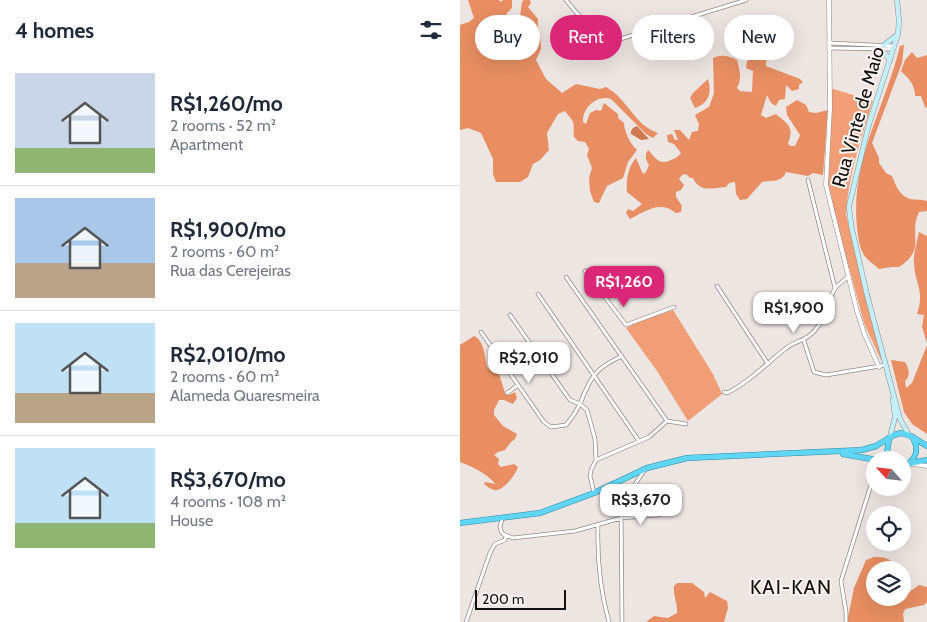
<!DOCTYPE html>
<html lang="en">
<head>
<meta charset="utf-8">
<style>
  body { margin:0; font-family:Cabin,sans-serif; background:#f2f2f3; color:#1f2937; height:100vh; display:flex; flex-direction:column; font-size:19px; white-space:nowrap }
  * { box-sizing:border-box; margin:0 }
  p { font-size:16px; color:#747a83 }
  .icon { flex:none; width:28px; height:28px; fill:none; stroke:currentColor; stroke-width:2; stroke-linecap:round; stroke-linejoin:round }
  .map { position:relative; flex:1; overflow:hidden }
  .panel { display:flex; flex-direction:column; background:#fff; width:460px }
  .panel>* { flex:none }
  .hud { position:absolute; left:15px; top:15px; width:376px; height:45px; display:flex; gap:10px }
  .needle { width:32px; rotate:297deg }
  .controls { position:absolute; left:406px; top:451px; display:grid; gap:10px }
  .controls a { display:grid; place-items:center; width:45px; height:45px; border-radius:50%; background:#fff; box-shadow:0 5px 20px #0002; font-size:25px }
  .scale { position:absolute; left:15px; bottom:12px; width:91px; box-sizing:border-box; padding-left:5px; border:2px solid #131110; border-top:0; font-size:14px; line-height:18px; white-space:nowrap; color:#131110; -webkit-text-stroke:4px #fbf3ef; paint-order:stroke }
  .price { position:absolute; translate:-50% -42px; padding:0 11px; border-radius:10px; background:#fff; color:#222; font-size:16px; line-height:32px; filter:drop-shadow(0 1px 2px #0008) }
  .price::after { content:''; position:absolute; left:50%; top:30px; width:15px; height:11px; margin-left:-8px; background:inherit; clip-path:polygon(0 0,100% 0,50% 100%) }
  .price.selected { background:#db2777; color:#fff }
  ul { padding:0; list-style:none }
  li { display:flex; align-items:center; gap:15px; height:125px; padding:0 15px }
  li+li { border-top:1px solid #e0e1e3 }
  li span { display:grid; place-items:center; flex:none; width:140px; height:100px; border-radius:0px; color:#555 }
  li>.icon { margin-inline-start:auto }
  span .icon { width:60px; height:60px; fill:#fffc; stroke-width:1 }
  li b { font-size:21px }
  h2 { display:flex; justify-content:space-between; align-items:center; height:60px; padding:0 15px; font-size:21px }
  .pill { padding:0 18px; border-radius:22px; background:#fff; box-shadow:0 5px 20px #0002; font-size:18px; line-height:45px }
  .pill.selected { background:#db2777; color:#fff }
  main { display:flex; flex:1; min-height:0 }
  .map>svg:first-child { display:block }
  .green { fill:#f19e76 }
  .forest { fill:#e88e62 }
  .water { fill:#d1794e }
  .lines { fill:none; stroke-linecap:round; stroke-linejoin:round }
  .minor-casing { stroke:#928b88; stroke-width:4.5 }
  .tertiary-casing { stroke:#928b88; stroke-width:5 }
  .secondary-casing { stroke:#928b88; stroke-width:5.5 }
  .trunk-casing { stroke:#2b8aa2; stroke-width:6 }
  .minor { stroke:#fff; stroke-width:3 }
  .tertiary { stroke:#fff; stroke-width:4 }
  .secondary { stroke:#c3effb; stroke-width:4.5 }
  .trunk { stroke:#60d6f4; stroke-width:5 }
  .labels { text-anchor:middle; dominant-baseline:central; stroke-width:4; stroke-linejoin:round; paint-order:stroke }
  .street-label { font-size:19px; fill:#131110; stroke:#fbf3ef }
  .neighbourhood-label { font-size:20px; letter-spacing:1px; fill:#131110; stroke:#fbf3ef }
</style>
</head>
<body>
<main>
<section class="panel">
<h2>4 homes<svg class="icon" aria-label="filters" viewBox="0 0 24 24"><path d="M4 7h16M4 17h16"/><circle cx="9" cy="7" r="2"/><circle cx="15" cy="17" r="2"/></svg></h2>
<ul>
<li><span style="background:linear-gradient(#c9d6e8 75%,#8fb573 0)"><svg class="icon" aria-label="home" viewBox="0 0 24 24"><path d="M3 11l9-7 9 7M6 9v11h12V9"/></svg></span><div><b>R$1,260/mo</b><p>2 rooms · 52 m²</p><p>Apartment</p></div></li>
<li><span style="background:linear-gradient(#a9c7e8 65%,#b9a48a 0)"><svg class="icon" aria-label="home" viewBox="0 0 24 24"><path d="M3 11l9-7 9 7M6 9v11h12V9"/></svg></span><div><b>R$1,900/mo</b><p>2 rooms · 60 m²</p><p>Rua das Cerejeiras</p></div></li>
<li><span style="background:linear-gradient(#bfe0f5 70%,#b9a48a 0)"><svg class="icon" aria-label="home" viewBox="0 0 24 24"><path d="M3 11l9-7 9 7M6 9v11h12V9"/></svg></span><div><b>R$2,010/mo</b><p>2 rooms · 60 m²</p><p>Alameda Quaresmeira</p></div></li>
<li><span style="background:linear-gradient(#bfe0f5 75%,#8fb573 0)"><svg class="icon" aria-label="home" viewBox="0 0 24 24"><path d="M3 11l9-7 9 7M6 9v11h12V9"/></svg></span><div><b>R$3,670/mo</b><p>4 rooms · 108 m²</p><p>House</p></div></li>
</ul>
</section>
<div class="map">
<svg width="467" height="622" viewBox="0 0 467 622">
  <rect width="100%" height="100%" fill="#ede5e2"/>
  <path class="green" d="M370,88L413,101C401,138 388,176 386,215L423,358L421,360L404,323L367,186Z
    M213,310L253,374L262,394L228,421L197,371L166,328L180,321Z"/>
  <path class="forest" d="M8,0H39L41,2L43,0H52V8L47,13L46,20L60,17L62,2L64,0H70L71,3L68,7L78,19C77,29 82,39 81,49C80,53 77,56 76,60L86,79L102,93L116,84L140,89L146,87C168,99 174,125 198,133L193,138L186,134L151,99C137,94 122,108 123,122L126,124L130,113L136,110L141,111L144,103L158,114V118L164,123C164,132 171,145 177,150L168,162L163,178L147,186L139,203L134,202L130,191L129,178L132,168L127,155L129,149L125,142L118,141L114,137C113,119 116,125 105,111L98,114L87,133L89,150L80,160L73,164L68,177L60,182H36L33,174V159L21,133L8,128L0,130V25L9,22L14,18Z
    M305,17L309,20L306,66L340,79L343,82L339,85V89L332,91L326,85L325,99L319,100L316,106L311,103L307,95L301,115L306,118L316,114C327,124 335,126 328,143L330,146H335L340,135L327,115L326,107L337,100L346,105L349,112L356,113L368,110L363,175L353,173L348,176L326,172C322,183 311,180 302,182L287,199L280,200L276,194L275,182L269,183L266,187C251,188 240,193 233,178H230L226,174L222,175L219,179L224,185L221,190L216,192V197L222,206L221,212L216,213C200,200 186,211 170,219L166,213L168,209L173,211L182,204L167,192C166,180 168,167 176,158L183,174L186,172L189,165C186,160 184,156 188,150C196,158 199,166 211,160C216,158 218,157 221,153L214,144L208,142L207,135L212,134L215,140H218L214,130H220L229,140L232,132L238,131L239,124L235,115L249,107L254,93L253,58C261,54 270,56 277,60C280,70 282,79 277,88L280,91L292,92L293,71L286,68L287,62L291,56H297L298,21Z
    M444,45L442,63L412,143L419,158V163L426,173L432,176C436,186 439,195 450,199C455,200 461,199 467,201V211L459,212C448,234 467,249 439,267H432L419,269C414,264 406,260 403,253C399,246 398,236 397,227C390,161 425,108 440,46Z
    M452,52L457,58L467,55V108L465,107L461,96H455C455,84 449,79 441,71L445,60Z
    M248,79C252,93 249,103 235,108L230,98L233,93Z
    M459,232L467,236V343L462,327L464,315L457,314C465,289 455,286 454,263C453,254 457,242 459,232Z
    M14,336C24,340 25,357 27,367L39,374L45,393L49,395L55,392L57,398L53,404L44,400H39L34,410V415L43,426L57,434L55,439L51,442L45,450L38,452L34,455L39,459L38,464L41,467L54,464L58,467C56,474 43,492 34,490C31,489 26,486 24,484L25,482L35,484C30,475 9,465 0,462V345Z
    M467,345V434L452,424L444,412L431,360L445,362C449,369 451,375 445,381L446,388L452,383Z
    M414,557C426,557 432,558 436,570H415V598H442L443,583L445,595L459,585L467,587V602L464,605L445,609L443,614L444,622H387L394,588L406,560Z
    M217,583H232L244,592L245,598L250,592L267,601L268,608L264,622H186L194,616L208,618L217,613C218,604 213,596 214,586Z"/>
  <path class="water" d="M177,126L189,139L181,140L171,134V131L173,128Z"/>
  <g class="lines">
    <g class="minor-casing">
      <path id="minor" d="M106,0C117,14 138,39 157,40L286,0
        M369,43L434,46
        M369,48L433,49
        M348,180L375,288
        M125,271L166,325L214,307
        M106,277L207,421
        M257,286L308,364
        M78,294L179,441
        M21,332L84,422L91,427L106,425L113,416L120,404L110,400L50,315
        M344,341L354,372L366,375L426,365
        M264,392L267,393C289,382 306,364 325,349C338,339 349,341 359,325C367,314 368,298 376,287C380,283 384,280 388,277
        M47,393L58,385
        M136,460L189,437L207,421L226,424
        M134,493L130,476L131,470L136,460L135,439L127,410L120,404C130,378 135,368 162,356
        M42,519L40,527L41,531L43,534L53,538L115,531L161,518L199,515
        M138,526C137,559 140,590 149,622
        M6,622L30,553L35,544L45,540L46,536
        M162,622L161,505L186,468
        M386,622V612L381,581L415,472"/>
    </g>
    <g class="tertiary-casing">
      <path id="tertiary" d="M369,0L370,108L366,185L397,311L404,333L419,367
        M453,464L467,466"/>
    </g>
    <g class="secondary-casing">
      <path id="secondary" d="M437,0L439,21L438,34L409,124L389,206L391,225L407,295L440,419L449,435
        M424,45L437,35
        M421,49L430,60
        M430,437L435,417L433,399"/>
    </g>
    <g class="trunk-casing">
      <path id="trunk" d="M429,439L427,452L431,460
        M383,454L417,460
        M442,465L467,460
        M447,465C457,457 459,449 453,438
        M0,523L80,513L134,493L187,468L227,458L402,450L416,446L434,435L441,433L451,436L467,446"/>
    </g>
    <use href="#minor" class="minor"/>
    <use href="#tertiary" class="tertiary"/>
    <use href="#secondary" class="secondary"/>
    <use href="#trunk" class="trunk"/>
  </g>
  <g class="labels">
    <g class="street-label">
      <text transform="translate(398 117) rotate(-74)">Rua Vinte de Maio</text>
    </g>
    <g class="neighbourhood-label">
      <text x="331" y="587">KAI-KAN</text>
    </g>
  </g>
</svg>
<div class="controls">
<a><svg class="needle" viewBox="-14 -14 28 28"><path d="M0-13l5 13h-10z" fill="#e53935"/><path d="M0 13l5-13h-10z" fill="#747a83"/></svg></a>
<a><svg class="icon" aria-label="locate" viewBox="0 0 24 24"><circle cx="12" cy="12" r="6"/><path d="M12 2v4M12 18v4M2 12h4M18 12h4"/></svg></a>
<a><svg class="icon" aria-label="layers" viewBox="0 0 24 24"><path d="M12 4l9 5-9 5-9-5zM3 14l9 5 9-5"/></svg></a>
</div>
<div class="scale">200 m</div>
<b class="price selected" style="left:164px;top:308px">R$1,260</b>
<b class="price" style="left:334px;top:334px">R$1,900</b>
<b class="price" style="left:69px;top:384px">R$2,010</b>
<b class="price" style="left:181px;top:526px">R$3,670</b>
<div class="hud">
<a class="pill">Buy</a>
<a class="pill selected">Rent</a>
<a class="pill">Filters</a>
<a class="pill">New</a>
</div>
</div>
</main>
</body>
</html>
